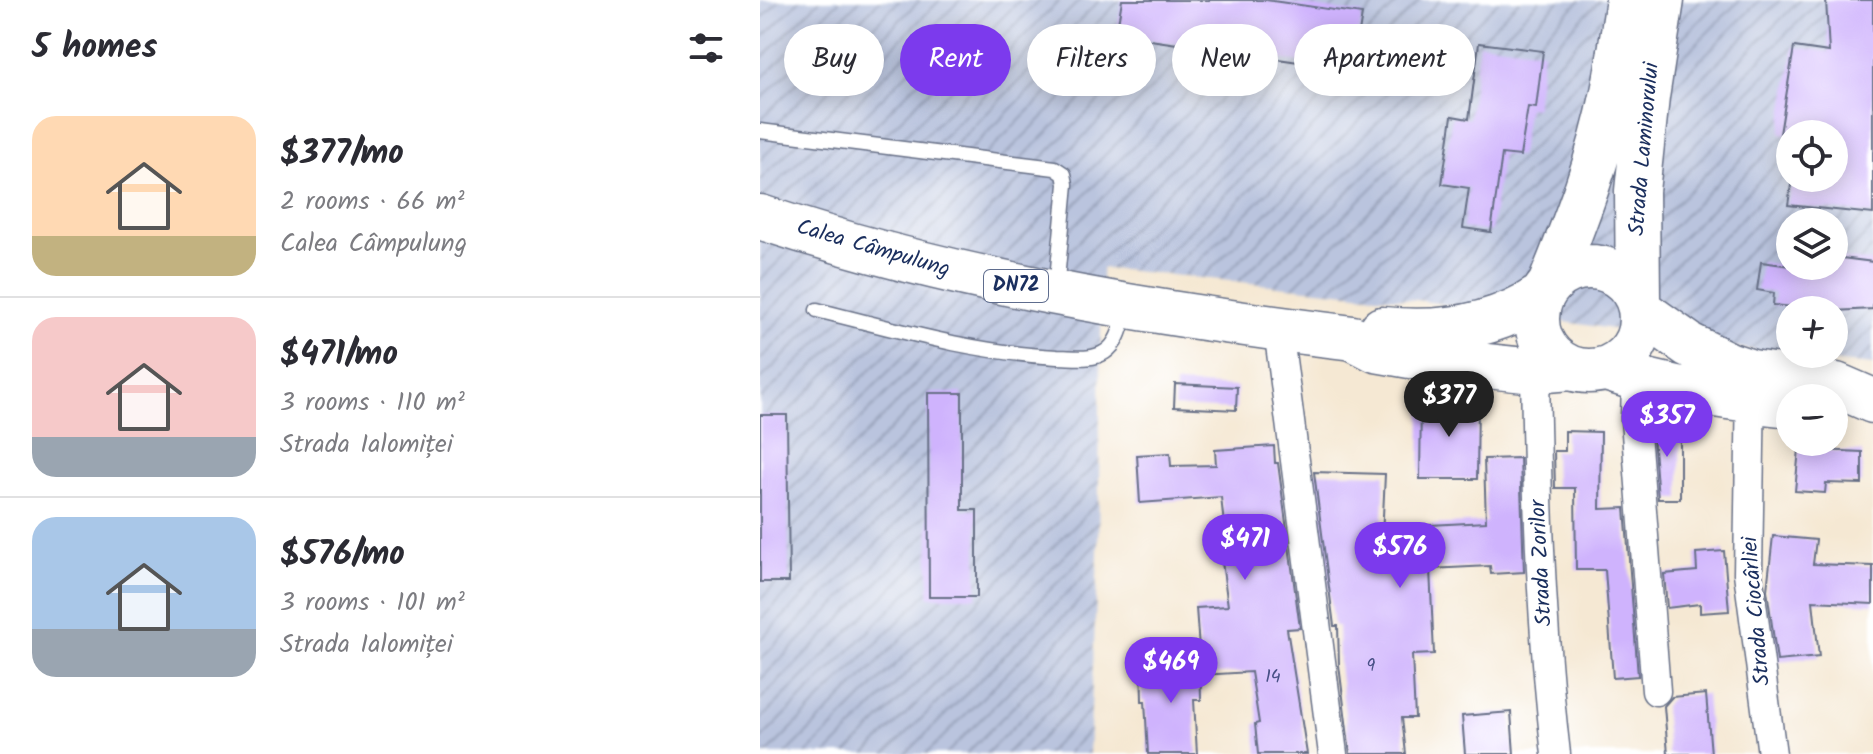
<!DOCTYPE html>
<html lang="en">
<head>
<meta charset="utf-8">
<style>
  body { margin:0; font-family:Kalam,sans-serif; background:#f2f2f3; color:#2b2b33; height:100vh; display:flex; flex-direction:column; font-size:30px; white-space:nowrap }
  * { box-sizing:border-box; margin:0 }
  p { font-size:26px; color:#7c7c81 }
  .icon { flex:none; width:44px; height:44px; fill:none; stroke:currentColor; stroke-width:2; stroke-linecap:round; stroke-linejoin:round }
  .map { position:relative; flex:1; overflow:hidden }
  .details { display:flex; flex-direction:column; background:#fff; width:760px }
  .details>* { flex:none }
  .guide { position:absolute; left:24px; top:24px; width:760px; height:72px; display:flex; gap:16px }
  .controls { position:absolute; left:1016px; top:120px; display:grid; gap:16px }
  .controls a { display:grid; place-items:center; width:72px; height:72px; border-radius:50%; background:#fff; box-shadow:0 4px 20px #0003; font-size:40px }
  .price { position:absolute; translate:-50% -68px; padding:0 18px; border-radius:28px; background:#7c3aed; color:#fff; font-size:26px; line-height:52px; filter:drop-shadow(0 2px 4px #0008) }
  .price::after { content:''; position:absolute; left:50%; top:48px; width:24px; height:18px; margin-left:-12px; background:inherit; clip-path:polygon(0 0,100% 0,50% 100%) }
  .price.selected { background:#222; color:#fff }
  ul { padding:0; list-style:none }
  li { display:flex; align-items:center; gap:24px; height:200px; padding:0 32px }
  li+li { border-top:2px solid #e1e1e2 }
  li span { display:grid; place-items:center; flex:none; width:224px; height:160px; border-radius:24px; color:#555 }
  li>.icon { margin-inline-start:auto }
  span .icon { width:96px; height:96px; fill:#fffc; stroke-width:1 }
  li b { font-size:34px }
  h2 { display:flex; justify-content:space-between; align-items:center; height:96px; padding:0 32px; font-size:34px }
  .chip { padding:0 28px; border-radius:36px; background:#fff; box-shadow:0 4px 20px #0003; font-size:28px; line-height:72px }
  .chip.selected { background:#7c3aed; color:#fff }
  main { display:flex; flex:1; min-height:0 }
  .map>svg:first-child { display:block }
  .industrial { fill:url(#industrial-furrows); fill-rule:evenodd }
  .building { fill:#cfb3fd }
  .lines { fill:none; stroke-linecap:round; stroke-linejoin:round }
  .service-casing { stroke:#677087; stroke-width:17 }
  .minor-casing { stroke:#677087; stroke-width:31 }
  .primary-casing { stroke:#677087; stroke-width:47 }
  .service { stroke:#fff; stroke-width:14 }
  .minor { stroke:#fff; stroke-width:28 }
  .primary { stroke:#fff; stroke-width:44 }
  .labels { text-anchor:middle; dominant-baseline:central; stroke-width:6; stroke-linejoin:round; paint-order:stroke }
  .number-label { font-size:18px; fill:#485086 }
  .shield { fill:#fff; stroke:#5f6d8e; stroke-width:2 }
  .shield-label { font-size:20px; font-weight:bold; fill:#1b2f5e }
  .street-label { font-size:22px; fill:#1b2f5e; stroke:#fff }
</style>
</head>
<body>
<main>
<section class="details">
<h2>5 homes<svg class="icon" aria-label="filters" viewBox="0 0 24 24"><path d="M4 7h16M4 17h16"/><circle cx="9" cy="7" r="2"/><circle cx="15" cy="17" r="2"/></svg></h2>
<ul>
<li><span style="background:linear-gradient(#ffd9b3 75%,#c2b280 0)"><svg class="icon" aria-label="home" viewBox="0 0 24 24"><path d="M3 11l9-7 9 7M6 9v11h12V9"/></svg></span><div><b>$377/mo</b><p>2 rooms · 66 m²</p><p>Calea Câmpulung</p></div></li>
<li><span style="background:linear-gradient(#f6c9c9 75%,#9aa5b1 0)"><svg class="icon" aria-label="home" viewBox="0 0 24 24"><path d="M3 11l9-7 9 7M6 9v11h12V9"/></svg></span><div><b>$471/mo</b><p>3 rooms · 110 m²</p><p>Strada Ialomiței</p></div></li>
<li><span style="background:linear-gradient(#a9c7e8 70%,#9aa5b1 0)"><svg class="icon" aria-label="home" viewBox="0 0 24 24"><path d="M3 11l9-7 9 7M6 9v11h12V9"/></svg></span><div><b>$576/mo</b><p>3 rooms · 101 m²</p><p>Strada Ialomiței</p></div></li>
</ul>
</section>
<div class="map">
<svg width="1113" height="754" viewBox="0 0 1113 754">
  <defs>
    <pattern id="industrial-furrows" width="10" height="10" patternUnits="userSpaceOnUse" patternTransform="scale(2)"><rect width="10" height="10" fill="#bac4de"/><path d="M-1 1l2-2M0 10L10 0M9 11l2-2" fill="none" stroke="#96a0b7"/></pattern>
  </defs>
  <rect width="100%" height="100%" fill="#fff"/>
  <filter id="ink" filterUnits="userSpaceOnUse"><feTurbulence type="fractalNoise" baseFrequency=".0125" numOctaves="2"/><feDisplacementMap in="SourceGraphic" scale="16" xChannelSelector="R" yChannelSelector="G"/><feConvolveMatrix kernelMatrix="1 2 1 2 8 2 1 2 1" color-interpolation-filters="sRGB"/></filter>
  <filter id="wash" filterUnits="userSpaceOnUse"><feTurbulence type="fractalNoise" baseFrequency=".006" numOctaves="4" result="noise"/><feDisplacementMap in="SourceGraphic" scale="32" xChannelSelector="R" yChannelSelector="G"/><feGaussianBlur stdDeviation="1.8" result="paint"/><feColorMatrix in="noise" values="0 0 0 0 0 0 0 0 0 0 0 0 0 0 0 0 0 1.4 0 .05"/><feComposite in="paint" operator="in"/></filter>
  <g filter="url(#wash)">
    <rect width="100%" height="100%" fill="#f5e8d3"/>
    <path class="industrial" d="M0,0H1113V365L1069,361L656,300L342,268L338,556L329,754H0ZM1030,134H1074V178H1030ZM1030,222H1074V266H1030ZM1030,310H1074V354H1030Z"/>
    <g id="blocks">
      <path class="building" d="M362,0H506L602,14L593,70L356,35Z
        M1066,0H1113V214L1028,205L1032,178H1074V134H1020L1034,47L1069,52Z
        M719,43L783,51L776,108L768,107L760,156L742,154L731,232L703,228L709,188L682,184L692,116L709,119Z
        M1074,257L1113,262V309L1074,311L1013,305L1014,293L997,290L1001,262L1030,266H1074Z
        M415,384L477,387L476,410L414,407Z
        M168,393H202V510H217V597H169Z
        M694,398L718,399L717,479H660L661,401H694Z
        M0,415H27L29,582H0Z
        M892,422H920V499H898Z
        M805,431L841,432L840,509L865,508L878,676L853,678L845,570H816L815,488H795L794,451H805Z
        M514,446L515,463H518L540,628L527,629L547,754H498L495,724L499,723L491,672L441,675L436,608L468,606L462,562L468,561L461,497L380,503L377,455L410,453L411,466L456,465L455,450Z
        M1039,449L1102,452V484L1066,483L1065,493L1035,491Z
        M760,458L764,572L731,574L730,566L670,569L674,654L652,655L655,718H642L646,754H590L579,665L578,626H574L554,472L625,474L622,537L670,536V525L726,522L724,459Z
        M1013,536L1056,540L1053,564L1113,566V604L1053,601L1059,657L1017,661L1007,590Z
        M964,551L969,611L940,613V604L907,608L904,574L937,571L936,553Z
        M440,660L441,700H434L437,754H388L385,701H382L381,662Z
        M946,694L951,754H908L904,706L912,697Z
        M751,712L754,754H705L702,716Z"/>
    </g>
  </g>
  <g filter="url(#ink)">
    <use href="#blocks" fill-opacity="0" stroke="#677087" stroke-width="2"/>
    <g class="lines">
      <g class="service-casing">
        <path id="service" d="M0,131L295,168L304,174L306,184L296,290
          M57,310C137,330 215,353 297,357C313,357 331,361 345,352C359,343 362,324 366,310"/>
      </g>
      <g class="minor-casing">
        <path id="minor" d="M518,329L573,754
          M775,371C777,498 781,627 796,754
          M876,379L875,420L896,691
          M991,384L988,573L1012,754"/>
      </g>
      <g class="primary-casing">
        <path id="primary" d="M0,217C193,281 392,314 593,338L616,350L679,361L775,371L810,368
          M777 319a52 52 0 1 1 104 0a52 52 0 1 1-104 0Z
          M791,282C816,220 840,158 853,92C859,62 863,31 868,0
          M878,299L877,191L887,97L902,0
          M881,311L929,345L968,364L992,372L1076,385L1113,401
          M622,329C679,335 733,328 781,296
          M846,369C905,389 968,398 1030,405"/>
      </g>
      <use href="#service" class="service"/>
      <use href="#minor" class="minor"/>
      <use href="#primary" class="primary"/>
    </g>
  </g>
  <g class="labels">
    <g class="number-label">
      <text x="611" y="666">9</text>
      <text x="513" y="677">14</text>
    </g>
    <rect class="shield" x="224" y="270" width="64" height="32" rx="6"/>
    <g class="shield-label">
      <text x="256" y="286">DN72</text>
    </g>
    <g class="street-label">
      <text transform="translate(885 149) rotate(-85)">Strada Laminorului</text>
      <text transform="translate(113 249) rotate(16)">Calea Câmpulung</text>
      <text transform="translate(782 563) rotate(-93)">Strada Zorilor</text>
      <text transform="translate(997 611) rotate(-95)">Strada Ciocârliei</text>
    </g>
  </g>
</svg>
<div class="controls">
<a><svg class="icon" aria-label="locate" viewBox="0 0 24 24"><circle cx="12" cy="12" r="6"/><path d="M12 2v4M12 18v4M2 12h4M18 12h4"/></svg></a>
<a><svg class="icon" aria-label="layers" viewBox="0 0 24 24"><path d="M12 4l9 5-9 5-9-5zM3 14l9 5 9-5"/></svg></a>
<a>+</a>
<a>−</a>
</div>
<b class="price selected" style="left:689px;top:439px">$377</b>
<b class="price" style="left:907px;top:459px">$357</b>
<b class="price" style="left:485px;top:582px">$471</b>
<b class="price" style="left:640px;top:590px">$576</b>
<b class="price" style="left:411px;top:705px">$469</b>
<div class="guide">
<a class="chip">Buy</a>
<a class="chip selected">Rent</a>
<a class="chip">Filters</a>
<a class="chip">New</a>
<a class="chip">Apartment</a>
</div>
</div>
</main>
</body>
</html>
